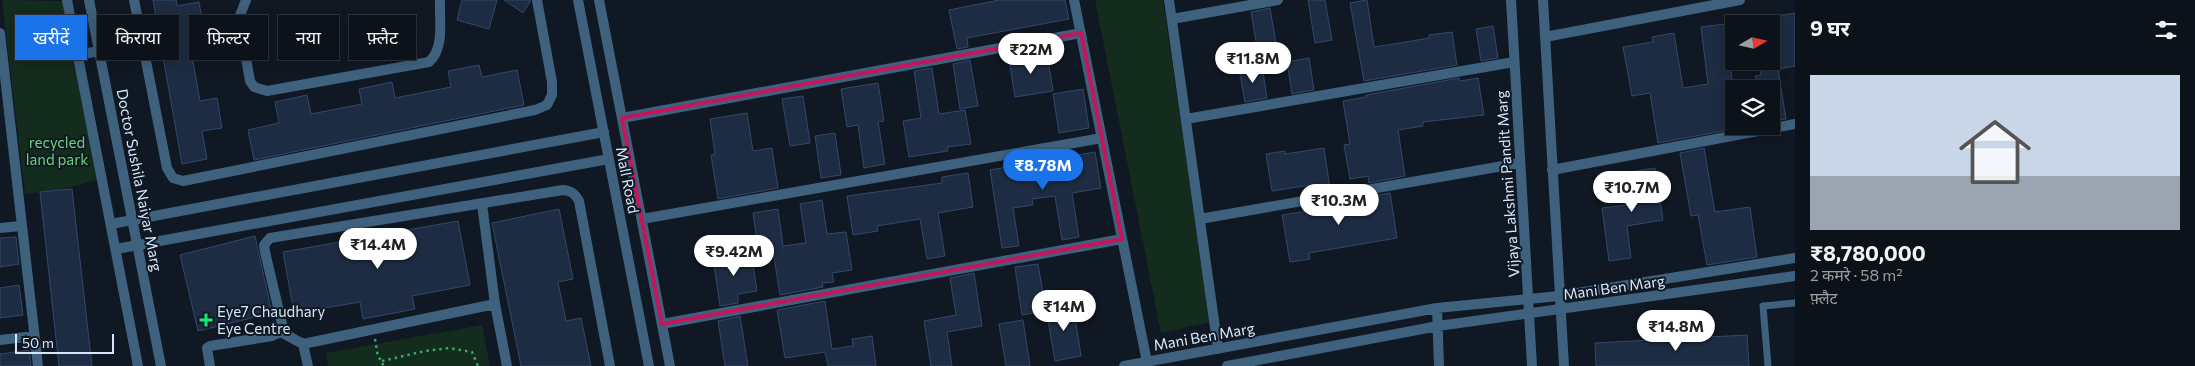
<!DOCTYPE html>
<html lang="hi">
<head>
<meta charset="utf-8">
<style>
  body { margin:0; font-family:Commissioner,"Noto Sans Devanagari",sans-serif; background:#151b23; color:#f1f3f6; height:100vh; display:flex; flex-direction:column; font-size:19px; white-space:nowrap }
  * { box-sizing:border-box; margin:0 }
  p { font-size:16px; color:#9a9ea2 }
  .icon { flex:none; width:28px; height:28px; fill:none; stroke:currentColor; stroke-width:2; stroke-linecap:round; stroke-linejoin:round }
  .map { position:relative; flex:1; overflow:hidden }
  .panel { display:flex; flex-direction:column; background:#0c121a; width:400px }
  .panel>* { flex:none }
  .banner { position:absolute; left:15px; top:15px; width:475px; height:45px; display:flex; gap:10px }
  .needle { width:32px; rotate:81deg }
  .fabs { position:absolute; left:1725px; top:15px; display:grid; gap:10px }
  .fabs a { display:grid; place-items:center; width:55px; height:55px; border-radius:0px; background:#0c121a; box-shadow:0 2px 12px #0003,0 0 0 1px #2c3239; font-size:25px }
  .scale { position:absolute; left:15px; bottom:12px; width:99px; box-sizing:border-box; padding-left:5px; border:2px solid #d5e7fc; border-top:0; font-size:14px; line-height:18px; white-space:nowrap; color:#d5e7fc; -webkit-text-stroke:4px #101823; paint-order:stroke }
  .price { position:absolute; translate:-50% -42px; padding:0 11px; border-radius:18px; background:#fff; color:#222; font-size:16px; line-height:32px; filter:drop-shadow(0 1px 2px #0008) }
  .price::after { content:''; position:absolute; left:50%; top:30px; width:15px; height:11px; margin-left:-8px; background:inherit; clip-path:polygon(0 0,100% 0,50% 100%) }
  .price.on { background:#1a73e8; color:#fff }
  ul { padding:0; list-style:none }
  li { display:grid; align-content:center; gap:10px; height:265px; padding:0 15px }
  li+li { border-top:1px solid #2c3239 }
  li span { display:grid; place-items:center; height:155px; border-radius:0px; color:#555 }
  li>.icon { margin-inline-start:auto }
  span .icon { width:90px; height:90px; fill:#fffc; stroke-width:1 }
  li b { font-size:21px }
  h2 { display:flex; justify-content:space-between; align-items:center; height:60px; padding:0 15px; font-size:21px }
  .tag { padding:0 18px; border-radius:0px; background:#0c121a; box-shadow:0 2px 12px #0003,0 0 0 1px #2c3239; font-size:18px; line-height:45px }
  .tag.on { background:#1a73e8; color:#fff }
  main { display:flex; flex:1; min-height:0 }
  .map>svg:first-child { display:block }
  .green { fill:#132c1d }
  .building { fill:#1d2c42; stroke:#31486c }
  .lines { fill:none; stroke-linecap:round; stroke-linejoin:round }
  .path { stroke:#38ac61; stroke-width:2.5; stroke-dasharray:2.5 4; stroke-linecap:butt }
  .service { stroke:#3e617e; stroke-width:7 }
  .minor { stroke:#3e617e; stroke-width:10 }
  .tertiary { stroke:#3e617e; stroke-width:10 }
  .marked { fill:none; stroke:#c2185b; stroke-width:4; stroke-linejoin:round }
  .poi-dot { fill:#12ea80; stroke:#101823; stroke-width:2 }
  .labels { text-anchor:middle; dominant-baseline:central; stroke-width:4; stroke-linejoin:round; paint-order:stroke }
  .park-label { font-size:15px; fill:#66d678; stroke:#101823 }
  .street-label { font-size:15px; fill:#d5e7fc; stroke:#101823 }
  .poi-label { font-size:15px; fill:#d5e7fc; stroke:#101823; text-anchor:start }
</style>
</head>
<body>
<main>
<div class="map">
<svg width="1795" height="366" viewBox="0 0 1795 366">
  <rect width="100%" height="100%" fill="#101823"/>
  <path class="green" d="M6,0L65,1L70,49L102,179L58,190L25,194L2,1Z
    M1095,0H1163L1210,322L1161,333Z
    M482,325L490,366H328L326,353Z"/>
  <path class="building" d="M153,0H176L177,6L199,2L205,36L189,39L200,101L217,98L222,128L202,131L207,159L182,164Z
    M462,0H497L489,29L457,20Z
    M504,0H530V2L523,13Z
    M999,0H1065L1069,19L967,38L968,47L957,49L949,10Z
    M1308,0H1325L1332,40L1315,43Z
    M1367,0L1374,47L1406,42L1429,38V35L1452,32L1457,65L1364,81L1350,3Z
    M1270,8L1277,49L1258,52L1251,12Z
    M1795,13V66L1778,69L1786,119L1771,121V89H1758L1755,76L1761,75L1759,61H1771V17Z
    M1725,24L1732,80H1727L1734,129L1658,143L1650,93L1632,96L1623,47L1653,42L1652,37L1674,33L1683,88L1708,84L1701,27Z
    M1493,26L1498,58L1481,61L1476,29Z
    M1047,53L1053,91L1015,97L1009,59Z
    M1309,58L1314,90L1292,94L1287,62Z
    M970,60L978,106L960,109L953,64Z
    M479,65L482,77L517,70L524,105L254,160L248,130L279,123L275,102L307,95L311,114L362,104L359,89L392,82L395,98L451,87L448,71Z
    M1262,66L1267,98L1245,102L1239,69Z
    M932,68L939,114L965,110L971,144L947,147L948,151L909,157L903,121L921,118L914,71Z
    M1459,78L1460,81L1478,78L1484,115L1423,122V126L1398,130L1405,176L1369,183L1368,176L1350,179L1344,145L1350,144L1343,101L1366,97V95Z
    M878,83L884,121L878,122L885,164L864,168L858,125L847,127L841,89Z
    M1083,89L1089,128L1059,133L1053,94Z
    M803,96L810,143L790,146L782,99Z
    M747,113L753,151L772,148L778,188L718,199L711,155L715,154L710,119Z
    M835,133L841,175L821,178L815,136Z
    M1324,148L1330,189L1311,193L1310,185L1272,191L1266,154L1285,151V154Z
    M1704,148L1715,212L1750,207L1757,257L1707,265L1698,215L1691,216L1680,153Z
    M1095,152L1101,188L1072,193L1079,237L1062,240L1055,196L1032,199L1033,205L1013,208L1019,246L1002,248L990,170Z
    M1655,168L1663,220L1627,226L1631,258L1609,261L1602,208L1634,204L1629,172Z
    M968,173L973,207L938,213L945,256L927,259L920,219L877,226L878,231L853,235L847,196L942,183V177Z
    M72,189L92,366H59L40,192Z
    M1390,193L1397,238L1309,253L1310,259L1290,262L1282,215L1314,210L1313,206Z
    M822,200L827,234L846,232L852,270L832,273L834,282L822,283L823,287L780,295L772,245L758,247L753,213L778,209L783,246L806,243L800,204Z
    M559,209L573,279L558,282L566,321L581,318L591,366H521L492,223Z
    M458,221L470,285L412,296L415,309L363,319L360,302L294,313L283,252Z
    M255,236L272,313L198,331L180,255Z
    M16,237L19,264L0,267V238Z
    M751,250L757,291L738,294V303L720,306L713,258Z
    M1038,264L1046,311L1022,315L1015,267Z
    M974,273L982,326L947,332L952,366H931L924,321L956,315L950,278Z
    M19,285L23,315L0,318V288Z
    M825,301L832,349L853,346L852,339L872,336L876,366H828L825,352L785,358L777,310Z
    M1073,304L1081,356L1055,361L1046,308Z
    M740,316L748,366H725L718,321Z
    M1023,320L1030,366H1006L999,324Z
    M1747,335L1749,366H1596L1595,343Z
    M29,350L31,366H0V354Z"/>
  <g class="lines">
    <path class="path" d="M375,339L378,357L382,361L383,366
      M382,361L425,351L449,348L472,352L478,366"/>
    <path class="service" d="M1768,366L1763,306L1795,303"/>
    <path class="minor" d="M134,0L167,168L173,178L183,181L535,110L547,105L552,95V82L537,0
      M246,0L239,18L250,81L254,87L267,91L429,62C445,48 439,20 440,0
      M1074,0L1147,362
      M1169,0L1218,349
      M1172,19L1278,0
      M0,33L38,366
      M1545,37L1740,0
      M622,118L1081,33
      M1186,119L1514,62
      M1552,170L1795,124
      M482,204L495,304
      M642,219L1102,138
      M1200,219L1520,163
      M111,224L604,132
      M0,228L21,226
      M116,249L609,159
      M1437,308L1439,366
      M662,324L1122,239
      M281,332L303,344L308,366
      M0,340L34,336
      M303,344L495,304L507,366
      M210,366L207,348L210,346L272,336L281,332L282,324L265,252L264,245L270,238L563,190C572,191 575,194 579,201L610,366
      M1124,366L1437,308L1559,296L1795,258
      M1227,366L1438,326L1795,276"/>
    <path class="tertiary" d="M67,0L138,366
      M89,0L161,366
      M578,0L649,366
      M599,0L670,366
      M1511,0L1532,366
      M1543,0L1564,366
      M78,55L99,51"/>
  </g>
  <path class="marked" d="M1081,33L1122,239L662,324L622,118Z"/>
  <path class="poi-dot" d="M203.5 312.5h5v5h5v5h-5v5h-5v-5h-5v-5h5z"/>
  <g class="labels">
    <g class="park-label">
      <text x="57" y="142">recycled<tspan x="57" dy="17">land park</tspan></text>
    </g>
    <g class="street-label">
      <text transform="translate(140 180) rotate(79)">Doctor Sushila Naiyar Marg</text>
      <text transform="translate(628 180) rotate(79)">Mall Road</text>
      <text transform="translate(1507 184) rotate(-94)">Vijaya Lakshmi Pandit Marg</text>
      <text transform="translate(1614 287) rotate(-8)">Mani Ben Marg</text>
      <text transform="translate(1204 336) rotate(-10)">Mani Ben Marg</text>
    </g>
    <g class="poi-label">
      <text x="217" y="311">Eye7 Chaudhary<tspan x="217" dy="17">Eye Centre</tspan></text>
    </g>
  </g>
</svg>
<div class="fabs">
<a><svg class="needle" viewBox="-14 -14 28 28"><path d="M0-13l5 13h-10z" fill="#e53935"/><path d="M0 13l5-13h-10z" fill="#9a9ea2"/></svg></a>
<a><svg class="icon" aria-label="layers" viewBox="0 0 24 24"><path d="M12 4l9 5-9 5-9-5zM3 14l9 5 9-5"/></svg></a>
</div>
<div class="scale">50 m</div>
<b class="price" style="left:1031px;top:75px">₹22M</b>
<b class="price" style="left:1253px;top:84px">₹11.8M</b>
<b class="price on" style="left:1043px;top:191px">₹8.78M</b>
<b class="price" style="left:1632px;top:213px">₹10.7M</b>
<b class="price" style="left:1339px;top:226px">₹10.3M</b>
<b class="price" style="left:378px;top:270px">₹14.4M</b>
<b class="price" style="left:734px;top:277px">₹9.42M</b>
<b class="price" style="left:1064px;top:332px">₹14M</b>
<b class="price" style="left:1676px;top:352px">₹14.8M</b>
<div class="banner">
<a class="tag on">खरीदें</a>
<a class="tag">किराया</a>
<a class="tag">फ़िल्टर</a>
<a class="tag">नया</a>
<a class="tag">फ़्लैट</a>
</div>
</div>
<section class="panel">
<h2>9 घर<svg class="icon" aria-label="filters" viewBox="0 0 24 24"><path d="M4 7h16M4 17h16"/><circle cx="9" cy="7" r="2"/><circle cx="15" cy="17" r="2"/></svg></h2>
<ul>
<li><span style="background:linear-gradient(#c9d6e8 65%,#9aa5b1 0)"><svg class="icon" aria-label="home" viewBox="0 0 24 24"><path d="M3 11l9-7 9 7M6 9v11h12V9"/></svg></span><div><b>₹8,780,000</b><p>2 कमरे · 58 m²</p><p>फ़्लैट</p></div></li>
</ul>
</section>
</main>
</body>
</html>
